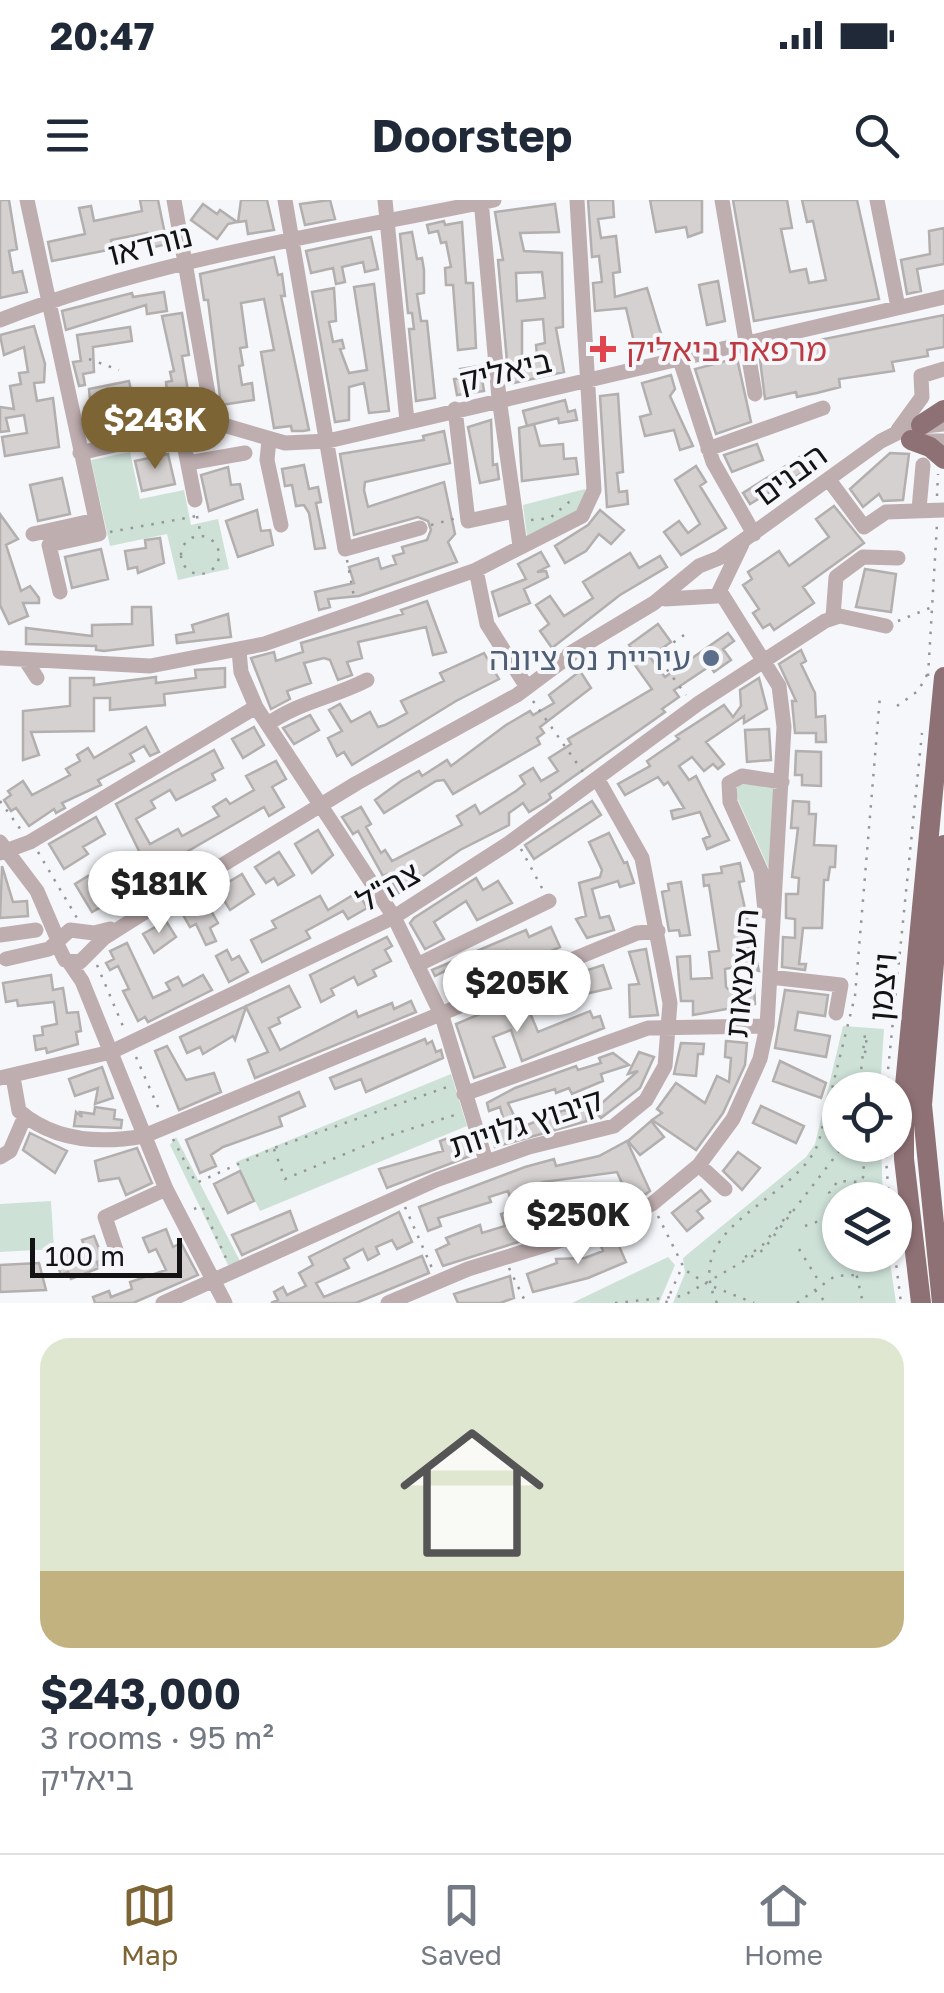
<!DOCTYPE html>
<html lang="en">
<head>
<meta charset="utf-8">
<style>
  body { margin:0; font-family:"Golos Text","Noto Sans Hebrew",sans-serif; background:#f2f2f3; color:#1f2937; height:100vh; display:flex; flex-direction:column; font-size:38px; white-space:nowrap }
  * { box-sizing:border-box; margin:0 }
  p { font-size:32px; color:#747a83 }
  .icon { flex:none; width:55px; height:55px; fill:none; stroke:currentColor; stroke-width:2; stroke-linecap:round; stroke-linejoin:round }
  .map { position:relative; height:1103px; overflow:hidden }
  .details { display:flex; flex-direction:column; background:#fff; flex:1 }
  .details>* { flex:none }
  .fabs { position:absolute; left:822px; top:872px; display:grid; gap:20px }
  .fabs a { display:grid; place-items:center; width:90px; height:90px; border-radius:50%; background:#fff; box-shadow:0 2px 8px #0004; font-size:50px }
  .scale { position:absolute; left:30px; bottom:25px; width:152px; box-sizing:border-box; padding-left:10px; border:5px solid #131314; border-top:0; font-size:28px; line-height:35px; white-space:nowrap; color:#131314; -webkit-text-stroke:8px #f6f7fb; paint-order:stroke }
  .price { position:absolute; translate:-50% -85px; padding:0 22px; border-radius:35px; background:#fff; color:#222; font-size:32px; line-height:65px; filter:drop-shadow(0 2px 5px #0008) }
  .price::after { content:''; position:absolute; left:50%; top:60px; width:30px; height:22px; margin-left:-15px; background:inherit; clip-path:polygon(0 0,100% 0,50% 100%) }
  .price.on { background:#7c6434; color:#fff }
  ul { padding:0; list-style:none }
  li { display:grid; align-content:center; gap:20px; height:530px; padding:0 40px }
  li span { display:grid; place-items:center; height:310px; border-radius:30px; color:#555 }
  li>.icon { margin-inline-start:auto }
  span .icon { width:180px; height:180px; fill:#fffc; stroke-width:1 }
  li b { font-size:42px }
  .status { display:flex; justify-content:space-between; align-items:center; height:70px; padding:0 50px; background:#fff; direction:ltr }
  .status svg { height:28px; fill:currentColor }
  header { display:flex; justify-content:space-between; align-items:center; height:130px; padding:0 40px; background:#fff; font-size:45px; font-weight:700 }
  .tab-bar { display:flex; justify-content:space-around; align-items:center; height:140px; border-top:2px solid #e0e1e3; background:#fff; font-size:28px; color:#747a83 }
  .tab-bar a { display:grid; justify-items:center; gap:5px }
  .tab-bar .on { color:#7c6434 }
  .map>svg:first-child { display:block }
  .green { fill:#cde1d7 }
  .building { fill:#d6d1d1; stroke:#b2afae; stroke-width:2.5; fill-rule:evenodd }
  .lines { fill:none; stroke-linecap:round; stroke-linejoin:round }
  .path { stroke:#969699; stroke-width:2.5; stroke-dasharray:2.5 8; stroke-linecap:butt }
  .minor { stroke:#bfaeb0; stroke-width:15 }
  .major { stroke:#8e7175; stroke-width:20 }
  .health-dot { fill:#e0444e; stroke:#f6f7fb; stroke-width:4 }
  .service-dot { fill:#5c6f8a; stroke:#f6f7fb; stroke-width:4 }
  .labels { text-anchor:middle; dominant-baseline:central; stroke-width:8; stroke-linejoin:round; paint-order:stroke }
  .street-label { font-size:32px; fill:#131314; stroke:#f6f7fb }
  .health-label { font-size:32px; fill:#be3a42; stroke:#f6f7fb; text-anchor:start }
  .service-label { font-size:32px; fill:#4e5e75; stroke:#f6f7fb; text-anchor:end }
</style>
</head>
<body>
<div class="status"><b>20:47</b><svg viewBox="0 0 49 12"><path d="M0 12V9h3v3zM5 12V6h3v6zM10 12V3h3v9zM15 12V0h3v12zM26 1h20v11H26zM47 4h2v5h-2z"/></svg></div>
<header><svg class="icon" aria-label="menu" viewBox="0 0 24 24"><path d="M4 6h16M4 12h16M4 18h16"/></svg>Doorstep<svg class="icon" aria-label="search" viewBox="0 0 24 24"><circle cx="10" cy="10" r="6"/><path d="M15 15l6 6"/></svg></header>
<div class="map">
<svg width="944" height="1103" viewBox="0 0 944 1103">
  <rect width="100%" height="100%" fill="#f6f7fb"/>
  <path class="green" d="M130,252L140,299L184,290L191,325L218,319L229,369L178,380L167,334L110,346L91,260Z
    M585,289L587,307L527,336L523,305Z
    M739,580L774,586L769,669L735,593Z
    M843,826L884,829L880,890H840V945H881L883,1000H840V1055H889L896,1103H673L685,1073L683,1058L806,957L815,944Z
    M451,874L467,926L260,1011L236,962Z
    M176,937L241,1063L228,1065L170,945Z
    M51,1001L54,1049L0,1052V1004Z
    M668,1057L675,1065L659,1103H572Z"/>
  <path class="building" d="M0,0H9L17,49L9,51L13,73L22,71L27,92L0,98Z
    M140,0H158L167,44L150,48L147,33L111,40L113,49L52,61L48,42L85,34L79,8L91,6L94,21L142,11Z
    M241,0H267L274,30L248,34L246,21L238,22Z
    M330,0L335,19L305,25L300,4Z
    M588,0H613L614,17L598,19L601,38L616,36L620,72L613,73L615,97L647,88L665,147L637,155L626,108L595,111L593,83L602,82L599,56L592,57Z
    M650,0H702V32L688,37L686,27L656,32Z
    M733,0H787L792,28L781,29L790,72L806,69L809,83L826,80L813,21L807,22L802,0H857L879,99L754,121Z
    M203,4L217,14L220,10L237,22L228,24L217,39L191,20Z
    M555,4L559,32L520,33L524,51L562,53L563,127L556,128L564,172L509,184L498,60H503L495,12ZM542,72L545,98L517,101L516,73ZM543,119L545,143L536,145L537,155L522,157V121Z
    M444,21L445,25L462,22L466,83H473L476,148L458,150L453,85H446L445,68L451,67L446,42L441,43L438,31L429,33L427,25Z
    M944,28V64L917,69L921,91L907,94L901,60L930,54L929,31Z
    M412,32L417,59L422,58L424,70V93L417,94L421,121H427L435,198L416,201L409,129H414L412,113H408L400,34Z
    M371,37L378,69L365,72L363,62L342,67L345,82L336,84L333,68L311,73L306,51Z
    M274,57L278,75L282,74L285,96H281L309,230L303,231H292L291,226L274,228L261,152L274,150L264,99L241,103L247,147L240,148L243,165L239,166L242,185L252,183L254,200L221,205L208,100H204L200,74Z
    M718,81L725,121L707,125L699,85Z
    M374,84L389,211L369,213L364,183L349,187V220L335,222L312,92L334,88L336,121L329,122L333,142L342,140L344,148L340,149L349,173L367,170L354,87Z
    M164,92L167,111L147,114L146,105L66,130L62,111L132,93L133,97Z
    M182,113L189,155L182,156L189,197L194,196L198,214L180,217L175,192L167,193L166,182L172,181L170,172L174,171L162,116Z
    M944,115V147L927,150L928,156L892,162L894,171L839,179L840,187L817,193L797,197L796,192L765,199L759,152Z
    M34,126L45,164L44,182L34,183L37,201L53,198L59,247L5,256L2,237L27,233L24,215L6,218L9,231L0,232V207L14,209L10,186L21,184L19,173L28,172L24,147L4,155L0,135Z
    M130,127L132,141L93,147L94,172L83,174L85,185L79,186L73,162L81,161L77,135Z
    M737,158L751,222L716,234L695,169Z
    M480,166L484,191L457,195L454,179L461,178L460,169Z
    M671,175L675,189L670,196L693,246L680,250L674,230L645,236L640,217L651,214L642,183Z
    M129,181L138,222L93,232L89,189Z
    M618,194L623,272L617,273L619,292L627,291L628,304L607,307L600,196Z
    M565,200L568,212L575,210L577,220L559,223L558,218L527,226L523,211Z
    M491,220L493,265L497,264L499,279L480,283L468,227Z
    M534,224L540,246L563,244L564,259L576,258L578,274L522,281L519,228Z
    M444,231L450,263L365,282L364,290L368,307L444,282L455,334L448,342L457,362L359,396L328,399L330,407L319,410L315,392L354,383L349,367L378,358L381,369L396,364L393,356L404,353L402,347L427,340L431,330L428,321L418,317L354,335L340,254L424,240L423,236Z
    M757,244L763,260L732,272L724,255Z
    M806,253L815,265L750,304L743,293Z
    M890,253L909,254L903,300L883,301L879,294L863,307L850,289Z
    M168,254L175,284L142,291L135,261Z
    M304,265L309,289L318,287L321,302L316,303L325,348L315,349L309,313L304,305L296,306L292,285L285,286L282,269Z
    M696,266L706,282L700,286L726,328L681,355L664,332L679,321L688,333L700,324L675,280Z
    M228,267L231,285L240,284L243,299L209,311L201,275Z
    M62,278L70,314L38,321L30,285Z
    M834,306L864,343L803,387L814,403L774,430L770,424L763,428L753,413L759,409L743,385L752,379L748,372L779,351L789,366L829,337L816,319Z
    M257,310L261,331L270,330L273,345L238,357L226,321Z
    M600,310L624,330L611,344L599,334L586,351L565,363L555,346L588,325Z
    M0,314L18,339L6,345L21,391L30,386L39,398V403H23L28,416L9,424L0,405Z
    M160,338L164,363L138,373L137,367L128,369L125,351L146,348L145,340Z
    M101,349L108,379L72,388L65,357Z
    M541,352L549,366L537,372L546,371L548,377L524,389L530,403L499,416L492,392L526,379L518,364Z
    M630,353L639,368L660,356L667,367L620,395L552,448L540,431L549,424L536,405L550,396L564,416L593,398L583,382Z
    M865,369L896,374L891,412L856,407Z
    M427,401L446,452L433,455L426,427L358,442L362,458L347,462L352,475L338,480L330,460L324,458L304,463L311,483L287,491L290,499L271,509L251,458L274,452L276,461L303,452L301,443L403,414L401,410Z
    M132,407H151L153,445L104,451L96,450V446L26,444V428L92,436V425L132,424Z
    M228,414L231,437L177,443L176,435L194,432L192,425Z
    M658,424L671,442L650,457L665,477L728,433L734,441L723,449L731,460L714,472L710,466L674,490L679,497L662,509L665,512L549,594L551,598L546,602L529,612L523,603L509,613V625L460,650L399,693L387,674L383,676L358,631L353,634L342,617L361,607L371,624L366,627L381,653L385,650L392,661L462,625L457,616L475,605L480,614L516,591L525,584L520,576L533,568L541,581L558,571L549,558L571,544L568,539L652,489L632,461L638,457L629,445Z
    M801,450L806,461L801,464L815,493L816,517L825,516L826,542H816V533H795L792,501H796L779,464Z
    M484,453L499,479L456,501L352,565L344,552L337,556L328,538L342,531L329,510L340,504L351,522L370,512L378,527L385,525L407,513L401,501L444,481L440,473Z
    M225,468V487L164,494L165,505L110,510V498H94V531L31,532L39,555L23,560V511L70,506V478H94V485L156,477V483L196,478L195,470Z
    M580,471L591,488L540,527L544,533L537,538L540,544L453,594L444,580L436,581L384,613L375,600L401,581L419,571L422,576L447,560L451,566L506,525L530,511L533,515L554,503L549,495Z
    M759,478L767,509L744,523V516L706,542L724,564L718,569L713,564L704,571L692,557L679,566L689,580L696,576L729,640L707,649L703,639L710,636L700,612L673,619L671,611L684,608L668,582L664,585L658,577L625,595L618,584L650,566L647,561L679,539L676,536L724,505L733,517L741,506L740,490Z
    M310,515L319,530L294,544L283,528Z
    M146,527L159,552L150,556L144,546L130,554L134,561L98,580L101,585L62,603L65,608L56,613L54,609L29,626L16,608L11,611L4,600L11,595L8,591L23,581L32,595L70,575L66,569L80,561L77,555L88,548L94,558Z
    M254,527L264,545L243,558L232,539Z
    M769,529L771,560L747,562L745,530Z
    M214,550L223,568L212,574L215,580L176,600L170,590L151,601L155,608L136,619L150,644L178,629L182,636L219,616L213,607L226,599L230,604L254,590L246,576L276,561L286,579L272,587L284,607L269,616L264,607L121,690L115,680L126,674L120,663L140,653L116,604Z
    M796,551L821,552V586L802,585V575H795Z
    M592,601L601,615L534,659L525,645Z
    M793,601L809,602V614H816L814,645L836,646L835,667H830L828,680H824L822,728H803L799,764H806L805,770L782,767L783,737L795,738V719L786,718V694H798L799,678L792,677L798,628H791Z
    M96,617L105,634L83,647L88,654L64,669L49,644Z
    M318,630L333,655L312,673L295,644Z
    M609,633L624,663L627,662L634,683L620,687L618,681L592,689L600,718L609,716L614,730L587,738L576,719L586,716L579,683L600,677L602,670L589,642Z
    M279,652L294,675L278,685L274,678L266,683L255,667Z
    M740,663L744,681L739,682L759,771L746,769V765L725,769L726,787L731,792L746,791V783L754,784L755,804L693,815V801H681L677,757L690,756L691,779L712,778L709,752L719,751L709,685L704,686L703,675L722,673L721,667Z
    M2,666L13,702L27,701L28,716L0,718Z
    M242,674L254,694L230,710L217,689Z
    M88,676L106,704L92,712L75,684Z
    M476,678L483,690L498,681L512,703L477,720L466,701L434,722L444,739L425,749L410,723L414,718Z
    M681,682L690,735L680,736L679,730L669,731L662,692L669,690L668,684Z
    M358,692L367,708L348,719L343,711L306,731L310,738L262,762L251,740L276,728L272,721L320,696L328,710Z
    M205,700L218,723L210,728L216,741L206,745L196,724L190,727L182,713Z
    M166,721L176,737L154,753L143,734Z
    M551,727L560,747L526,762L521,752L511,758L507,751L493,758L501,774L456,796L445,771L435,776L432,770L526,730L529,737Z
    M387,737L392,746L385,750L391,761L373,770L376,776L358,785L354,777L331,789L334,795L321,802L310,775Z
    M127,743L153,798L170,790L166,783L178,777L183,786L203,775L212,790L148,822L145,817L138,821L123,791L129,789L118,766L110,770L106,763L114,759L110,751Z
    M646,749L658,815L630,817L629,785L639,784L629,752Z
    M227,750L232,760L239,756L248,772L229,782L216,756Z
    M603,765L611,788L555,801L548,783Z
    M51,775L53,790L63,788L67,813L78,812L81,831L76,832L78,844L47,853L46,848L36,850L34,836L43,835L42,827L57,824L54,802L18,806L17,800L6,802L3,783Z
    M289,786L300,807L278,818L280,823L269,828L280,850L356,811L358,817L392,803L394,809L411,801L416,812L255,878L248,860L268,852L246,807L235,840L233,836L203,854L200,847L187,853L180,837Z
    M785,790L828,795L825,816L798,812L795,830L830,836L826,857L775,848Z
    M523,796L538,832L590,811L593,818L600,816L604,828L522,861L511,830L493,837L505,867L474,878L456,824Z
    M425,839L427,844L432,841L436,852L441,850L443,858L366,892L361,879L335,889L330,878Z
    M726,841L747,843L745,865L723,913L696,950L652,920L662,913L657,909L676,883L705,903L717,876L729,882L731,858L725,857Z
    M681,843L704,844L703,854H698L696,876L674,874Z
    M167,846L186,880L214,873L221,892L179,910L155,851Z
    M639,852L654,857L640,888L601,918L591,907L599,899L602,903L638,871L628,874Z
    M613,853L629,865L601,874L603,881L572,894L569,888L556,893L555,889L508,903L520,928L561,911L585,907L587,921L495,947L490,929L505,925L500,907L489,911L487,903L515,888L576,866L578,870L601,863L599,858Z
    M780,861L826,883L821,898L773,881Z
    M102,867L113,898L95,904L98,888L75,896L69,879Z
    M299,892L305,906L279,917L282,926L223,947L211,955L216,966L200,973L186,940Z
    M761,906L804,926L796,943L753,923Z
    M95,907L115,910L114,919L122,920L121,928L74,926L76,912L82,917L80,912L94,914Z
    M651,921L664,937L640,955L628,941Z
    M30,933L67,951L55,973L23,950Z
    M462,933L470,956L387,988L379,969L443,951L440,941Z
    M627,941L650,991L646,994L596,1017L594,1012L576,1018L578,1023L443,1066L436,1050L449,1044L446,1038L480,1025L482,1033L505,1026L501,1014L514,1010L508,991L489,997L491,1002L438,1018L441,1026L428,1031L419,1007L525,967L554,959L556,966L599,956ZM617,972L625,990L556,1010L543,982Z
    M137,948L152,983L126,995L119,978L99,981L95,961Z
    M738,952L760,968L742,990L723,971Z
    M240,971L254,1001L228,1013L214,984Z
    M701,990L710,1001L697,1011L703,1018L687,1031L672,1013Z
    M290,1011L297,1030L242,1055L232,1035Z
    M399,1012L412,1042L397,1049L392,1040L376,1047L379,1054L368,1060L363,1049L344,1059L349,1068L316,1083L324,1097L422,1056L429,1073L356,1103H271L278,1100L274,1092L283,1087L287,1095L306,1086L299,1073L313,1065L309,1057Z
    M166,1029L173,1047L181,1043L198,1075L133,1103H95L93,1097L109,1091L111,1097L132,1089L130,1082L166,1070L156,1049L149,1052L143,1038Z
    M614,1035L626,1062L588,1078L533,1092L527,1074L557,1063L556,1059L585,1058L603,1051L599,1041Z
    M94,1036L103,1059L97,1062L99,1068L71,1079L68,1072L61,1075L53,1052L65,1047L69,1056L86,1050L82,1040Z
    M39,1063L46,1090L0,1092V1065Z
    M510,1076L514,1098L500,1103H458L454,1094Z"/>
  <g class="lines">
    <path class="path" d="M89,159L119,170
      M937,296L938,274
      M197,316L201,336
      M531,320L550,318L575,297
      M431,325L457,318
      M110,332L197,316
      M181 355a19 19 0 1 1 38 0a19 19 0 1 1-38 0Z
      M347,360L354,397
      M898,421L932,407
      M684,435L656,455L686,495
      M928,476L937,324
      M533,501L583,572
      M897,506L918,491L928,473
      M0,601L21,630
      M521,649L543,690
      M38,652L77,718
      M97,765L125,831
      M865,853L867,835
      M136,857L161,914
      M859,890L865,834
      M886,890L922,533
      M173,939L196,983L274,948L450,886
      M885,945L889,1000
      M274,949L285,979L388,936L458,914
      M405,1007L432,1068
      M194,1009L202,1006L226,1058
      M658,1016L685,1070L707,1084
      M805,1026L833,1016L829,993L838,981L860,982L865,974L859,945
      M799,1049L820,1083
      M852,1055L863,1103
      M895,1055L901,1103
      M745,1057L761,1047L796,1005
      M509,1068L526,1103
      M714,1087L754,1103
      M815,1090L826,1103
      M615,1103L683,1096L763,1050L844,945
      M666,1103L682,1067
      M717,1103C678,1023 799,1001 819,941L855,796L880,496
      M797,1103L835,1076L856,1075"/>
    <path class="minor" d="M27,0L99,334L49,345L60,392
      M174,0L213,222
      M285,0L345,349L420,328
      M385,0L407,221
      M481,0L499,198L520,346
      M722,0L755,194
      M877,0L898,107
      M0,120C159,58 328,34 494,0
      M679,157L713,262L754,334
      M455,209L468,321L514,311
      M181,229L195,300
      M898,230L922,197L921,176L944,169
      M269,240L267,260L281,325
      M916,240L944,241
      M708,249L823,208
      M80,253L213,222L285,243L328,241L944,97
      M188,263L245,253
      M829,280L864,327L886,312L944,310
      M919,309L923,265
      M33,334L96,320
      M476,370L487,424L523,481
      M665,399L717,396L742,344
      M833,417L836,377L863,357L898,358
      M239,451L241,472L256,507L394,717L442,816L486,961
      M569,454L654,403L699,366L719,358L881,241L907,228L944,224
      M0,458L150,466L264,444L476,370L582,316L594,290L577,0
      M26,461L37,478
      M268,524C299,502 334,497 367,480
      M0,642L37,691L58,740
      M0,653L30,642L256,507
      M765,711L761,671L730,602L729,583L742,576L782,582
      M0,735L36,730
      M57,744L65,760L80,762L104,738L142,714L357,583L517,495L576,451
      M6,759L49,749L70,730L94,733L110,729
      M69,762L82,781L166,989L225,1103
      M417,765L549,701
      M770,777L841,785L836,813
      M13,877L19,911C55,942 100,944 144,936L637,733L658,731
      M0,878L111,852L394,717L509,643L699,503L825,421L840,416L886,426
      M464,894L648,828L767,826
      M0,957L10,951L25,916
      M699,965L725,989
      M118,1056L105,1017L166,989
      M163,1103L436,980L529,947L614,926L646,900L665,866L670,803L642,658L598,580
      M388,1103L468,1069L591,1031L652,1004L699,965L733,919L760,859L767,826L784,527L779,486L721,393"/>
    <path class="major" d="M921,225L944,210
      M911,240L930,247L944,259
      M921,1103L904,959V896L944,477
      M942,1103L922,905L944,645"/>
  </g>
  <path class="health-dot" d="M598 134h10v10h10v10h-10v10h-10v-10h-10v-10h10z"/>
  <circle class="service-dot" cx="711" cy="458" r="10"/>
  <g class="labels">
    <g class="street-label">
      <text transform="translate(150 44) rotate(-14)">נורדאו</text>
      <text transform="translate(505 170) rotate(-13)">ביאליק</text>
      <text transform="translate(790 274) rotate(-36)">הבנים</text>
      <text transform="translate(388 686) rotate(-30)">צה"ל</text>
      <text transform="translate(741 773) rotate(-85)">העצמאות</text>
      <text transform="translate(882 787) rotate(-85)">ויצמן</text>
      <text transform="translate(526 922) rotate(-18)">קיבוץ גלויות</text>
    </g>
    <g class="health-label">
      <text x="626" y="149">מרפאת ביאליק</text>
    </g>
    <g class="service-label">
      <text x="691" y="458">עיריית נס ציונה</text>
    </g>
  </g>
</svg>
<div class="fabs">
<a><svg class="icon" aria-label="locate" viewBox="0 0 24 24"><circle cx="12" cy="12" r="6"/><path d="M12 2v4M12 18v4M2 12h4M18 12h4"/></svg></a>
<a><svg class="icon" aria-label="layers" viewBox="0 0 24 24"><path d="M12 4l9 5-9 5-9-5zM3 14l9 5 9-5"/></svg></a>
</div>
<div class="scale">100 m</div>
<b class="price on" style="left:155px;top:272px">$243K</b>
<b class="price" style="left:159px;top:736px">$181K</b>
<b class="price" style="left:517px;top:835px">$205K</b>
<b class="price" style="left:578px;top:1067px">$250K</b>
</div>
<section class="details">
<ul>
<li><span style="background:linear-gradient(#dfe7d0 75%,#c2b280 0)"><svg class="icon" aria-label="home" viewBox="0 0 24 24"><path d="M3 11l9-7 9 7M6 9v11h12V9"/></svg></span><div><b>$243,000</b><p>3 rooms · 95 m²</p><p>ביאליק</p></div></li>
</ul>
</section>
<nav class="tab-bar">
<a class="on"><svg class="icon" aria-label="map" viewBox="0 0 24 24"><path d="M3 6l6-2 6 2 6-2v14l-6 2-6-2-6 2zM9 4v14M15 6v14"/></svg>Map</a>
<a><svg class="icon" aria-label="saved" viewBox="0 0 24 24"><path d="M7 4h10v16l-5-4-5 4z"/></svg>Saved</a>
<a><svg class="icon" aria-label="home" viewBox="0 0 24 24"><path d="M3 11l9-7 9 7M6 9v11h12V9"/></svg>Home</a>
</nav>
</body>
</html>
